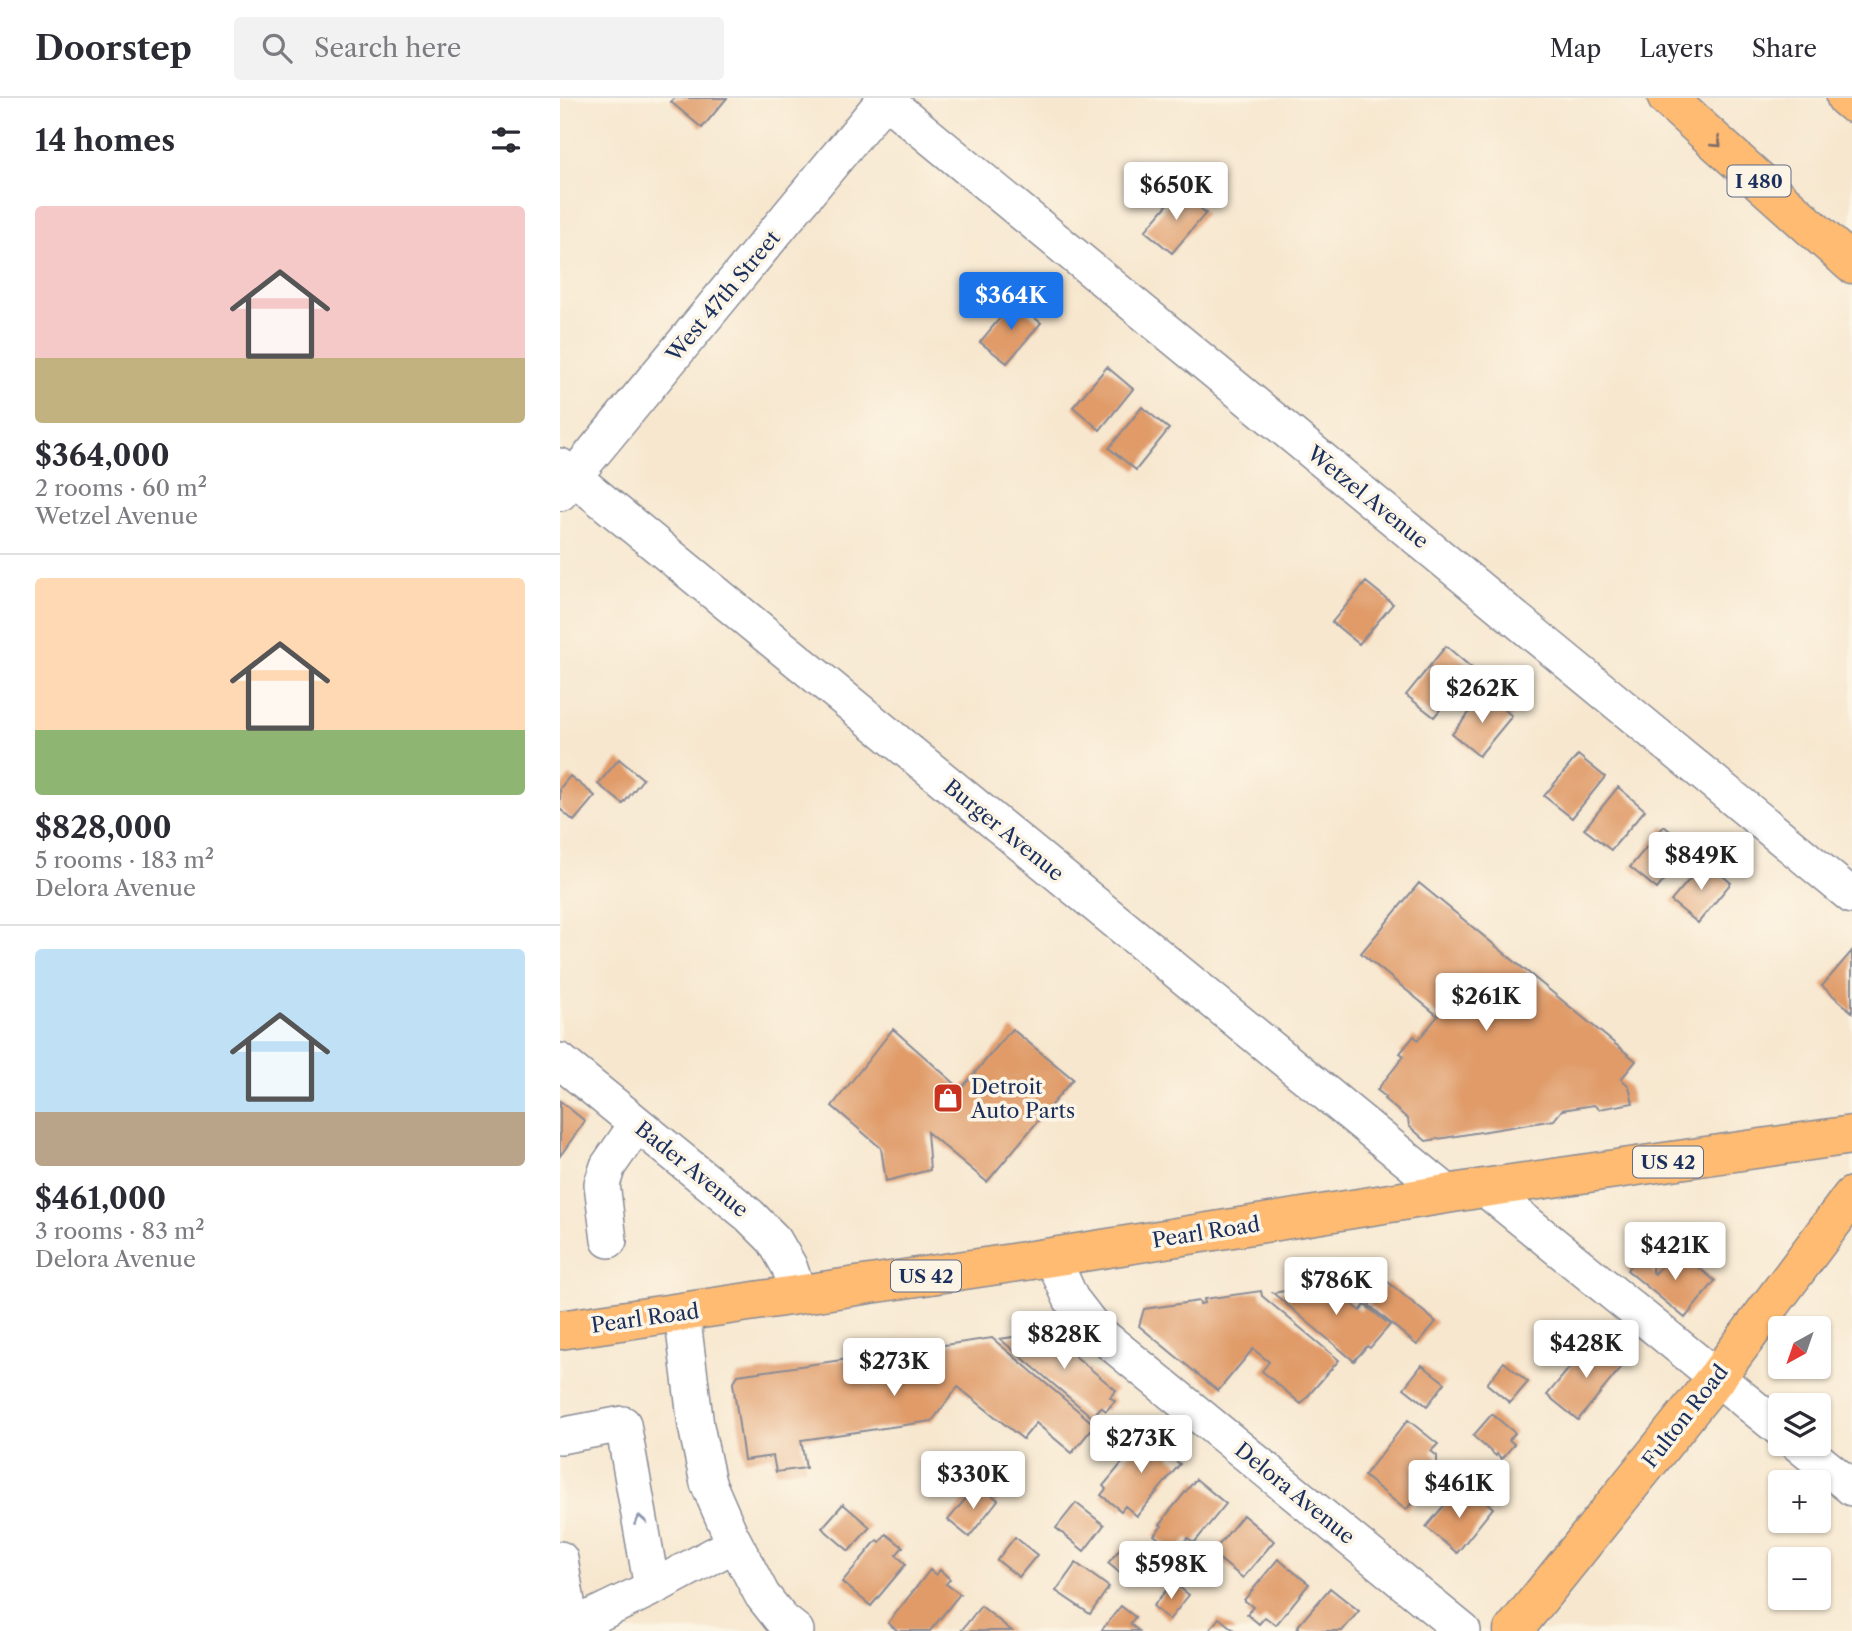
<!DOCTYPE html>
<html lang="en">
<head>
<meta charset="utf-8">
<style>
  body { margin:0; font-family:"Libre Caslon Text",serif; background:#f2f2f3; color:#2b2b33; height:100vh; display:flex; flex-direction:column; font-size:26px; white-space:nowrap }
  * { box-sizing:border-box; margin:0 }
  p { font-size:23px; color:#7c7c81 }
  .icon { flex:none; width:38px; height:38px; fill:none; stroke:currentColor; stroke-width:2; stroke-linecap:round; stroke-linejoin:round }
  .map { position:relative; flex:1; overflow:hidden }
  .drawer { display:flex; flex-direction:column; background:#fff; width:560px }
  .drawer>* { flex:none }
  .needle { width:46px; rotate:220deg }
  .controls { position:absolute; left:1208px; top:1218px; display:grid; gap:14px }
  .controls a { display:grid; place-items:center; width:63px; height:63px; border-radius:7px; background:#fff; box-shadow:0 2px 5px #0004; font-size:35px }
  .price { position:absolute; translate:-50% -60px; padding:0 16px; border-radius:7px; background:#fff; color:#222; font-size:23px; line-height:46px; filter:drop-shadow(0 2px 4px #0008) }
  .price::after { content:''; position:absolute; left:50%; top:42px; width:21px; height:16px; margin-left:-10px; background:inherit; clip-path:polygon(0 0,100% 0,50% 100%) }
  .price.selected { background:#1a73e8; color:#fff }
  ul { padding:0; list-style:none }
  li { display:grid; align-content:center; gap:14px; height:371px; padding:0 35px }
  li+li { border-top:2px solid #e1e1e2 }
  li span { display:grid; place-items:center; height:217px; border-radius:7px; color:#555 }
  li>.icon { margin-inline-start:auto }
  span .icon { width:126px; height:126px; fill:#fffc; stroke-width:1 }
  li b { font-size:30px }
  h2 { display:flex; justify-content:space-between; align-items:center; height:84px; padding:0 35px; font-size:30px }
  header { display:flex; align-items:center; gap:42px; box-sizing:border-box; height:98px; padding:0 35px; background:#fff; border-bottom:2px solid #e1e1e2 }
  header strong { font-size:33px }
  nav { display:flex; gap:38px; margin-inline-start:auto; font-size:24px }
  .search { width:490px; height:63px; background:#f2f2f3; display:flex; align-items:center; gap:18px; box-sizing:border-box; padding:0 24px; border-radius:7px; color:#7c7c81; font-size:26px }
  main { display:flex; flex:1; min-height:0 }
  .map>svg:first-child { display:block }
  .building { fill:#e09b69 }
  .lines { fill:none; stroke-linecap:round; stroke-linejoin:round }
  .minor-casing { stroke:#898b96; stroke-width:38 }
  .major-casing { stroke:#898b96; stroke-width:41 }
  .highway-casing { stroke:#898b96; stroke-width:41 }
  .minor { stroke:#fff; stroke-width:35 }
  .major { stroke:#febb71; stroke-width:38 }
  .highway { stroke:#febb71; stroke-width:38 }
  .oneway { stroke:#816e67 }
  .oneway2 { stroke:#8d97ae }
  .labels { text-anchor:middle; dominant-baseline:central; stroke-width:7; stroke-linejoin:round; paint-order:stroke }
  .shield { fill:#fcf5e5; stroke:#5e6a86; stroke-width:2 }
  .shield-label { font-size:19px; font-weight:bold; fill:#1b2f5e }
  .street-label { font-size:21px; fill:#1b2f5e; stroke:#fcf5e5 }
  .poi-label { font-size:21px; fill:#1b2f5e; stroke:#fcf5e5; text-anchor:start }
</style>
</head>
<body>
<header>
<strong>Doorstep</strong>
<div class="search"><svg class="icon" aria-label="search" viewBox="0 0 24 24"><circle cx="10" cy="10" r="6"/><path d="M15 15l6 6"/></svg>Search here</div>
<nav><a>Map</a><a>Layers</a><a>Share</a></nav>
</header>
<main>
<section class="drawer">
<h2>14 homes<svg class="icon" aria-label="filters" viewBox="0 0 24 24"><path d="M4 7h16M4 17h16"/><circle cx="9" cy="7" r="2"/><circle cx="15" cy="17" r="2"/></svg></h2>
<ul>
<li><span style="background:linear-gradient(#f6c9c9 70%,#c2b280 0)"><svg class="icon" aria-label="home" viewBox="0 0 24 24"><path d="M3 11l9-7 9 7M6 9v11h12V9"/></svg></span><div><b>$364,000</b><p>2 rooms · 60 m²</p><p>Wetzel Avenue</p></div></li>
<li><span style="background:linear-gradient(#ffd9b3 70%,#8fb573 0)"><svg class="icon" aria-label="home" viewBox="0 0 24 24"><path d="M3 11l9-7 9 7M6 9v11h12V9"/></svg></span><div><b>$828,000</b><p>5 rooms · 183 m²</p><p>Delora Avenue</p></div></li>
<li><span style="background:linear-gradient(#bfe0f5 75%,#b9a48a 0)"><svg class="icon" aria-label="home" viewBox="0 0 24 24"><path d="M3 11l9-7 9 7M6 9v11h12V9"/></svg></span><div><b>$461,000</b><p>3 rooms · 83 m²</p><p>Delora Avenue</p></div></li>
</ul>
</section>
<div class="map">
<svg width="1292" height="1533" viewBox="0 0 1292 1533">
  <rect width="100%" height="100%" fill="#fcf5e5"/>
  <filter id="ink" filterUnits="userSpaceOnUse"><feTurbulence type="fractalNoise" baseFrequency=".0143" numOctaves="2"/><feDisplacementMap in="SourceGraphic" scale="14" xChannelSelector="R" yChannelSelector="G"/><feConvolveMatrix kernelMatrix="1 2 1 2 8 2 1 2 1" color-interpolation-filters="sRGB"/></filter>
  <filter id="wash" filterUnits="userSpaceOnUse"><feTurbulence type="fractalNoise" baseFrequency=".00686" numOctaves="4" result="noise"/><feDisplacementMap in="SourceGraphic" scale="28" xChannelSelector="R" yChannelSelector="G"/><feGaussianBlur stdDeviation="1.57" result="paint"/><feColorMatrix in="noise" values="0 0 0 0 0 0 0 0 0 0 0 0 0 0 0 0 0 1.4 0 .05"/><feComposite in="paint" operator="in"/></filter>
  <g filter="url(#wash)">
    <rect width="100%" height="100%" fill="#f7e7cf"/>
    <g id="blocks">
      <path class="building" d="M115,0H167L142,30L111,4Z
        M619,93L646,115L612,155L585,133Z
        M454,203L481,225L447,265L420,244Z
        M547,269L573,291L540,332L513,309Z
        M582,309L609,331L576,372L549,350Z
        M806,484L833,506L799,546L772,524Z
        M886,548L913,571L874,619L846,597Z
        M925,595L952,618L919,658L892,636Z
        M1018,657L1045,679L1012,720L984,698Z
        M59,661L83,681L63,706L38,686Z
        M10,678L35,698L14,723L0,711V690Z
        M1058,689L1085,712L1051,752L1024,731Z
        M1104,728L1130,750L1097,791L1070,769Z
        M1145,763L1171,785L1138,825L1111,803Z
        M859,785L1076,963L1061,981L1069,988L1073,1005L1039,1011L1034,1007L1002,1012L994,1022L866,1043L849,1028L848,1021L824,1001L826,999L817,992L844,958L840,955L854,938L858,942L878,918L801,855Z
        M1292,853V914L1262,888Z
        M333,931L401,991L452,931L513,981L427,1084L367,1034L370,1072L326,1083L321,1050L272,1008Z
        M0,1003L25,1023L0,1058Z
        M1116,1151L1155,1183L1125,1220L1067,1172L1076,1160L1083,1165H1087L1092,1168V1173L1095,1176Z
        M779,1184L791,1195L786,1201L800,1213L805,1207L830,1227L810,1250L807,1248L794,1263L713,1195Z
        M828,1184L876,1224L857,1247L809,1207L818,1196L814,1193L819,1187L823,1190Z
        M701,1193L702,1198L779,1262L741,1306L702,1273L709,1264L693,1251L658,1293L579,1228L584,1211L639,1203L640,1206L645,1205L644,1201Z
        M486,1234L556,1292L550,1299L555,1303L546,1313L541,1309L532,1319L440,1241Z
        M432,1240L535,1327L512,1355L476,1325L463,1341L398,1289L372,1323L241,1342L246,1370L216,1374L213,1358L184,1362L173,1285L178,1277Z
        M1033,1241L1064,1266L1018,1322L987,1297Z
        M944,1264L968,1284L950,1305L927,1286Z
        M862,1267L885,1285L867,1308L844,1290Z
        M932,1316L955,1335L949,1342L954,1346L942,1361L937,1356L936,1358L913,1338Z
        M848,1322L878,1346L871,1353L877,1358V1367L866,1381L869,1384L846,1412L804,1378Z
        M592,1336L614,1354L610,1359L620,1366L577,1418L565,1408L561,1413L541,1397L546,1391L543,1388L584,1338L588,1341Z
        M636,1381L666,1406L634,1445L628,1440L616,1455L594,1437L602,1428L600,1427L605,1421L604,1420Z
        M420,1388L438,1402L409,1439L388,1422L407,1399L410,1401Z
        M897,1392L908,1401L911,1398L920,1405L923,1401L933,1410L897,1455L866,1429Z
        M516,1405L544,1427L524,1453L496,1430Z
        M283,1406L310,1429L289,1453L262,1430Z
        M683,1417L714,1443L683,1480L652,1455Z
        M326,1436L343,1449L336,1457L346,1466L311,1508L282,1484L317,1442L320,1444Z
        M455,1439L477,1457L459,1479L437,1462Z
        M564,1446L581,1460L565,1479L548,1465Z
        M718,1461L749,1486L716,1527L705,1519L699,1526L687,1516L693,1509L684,1502Z
        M516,1465L549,1489L530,1516L496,1493Z
        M370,1472L376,1477L380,1472L390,1481L386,1486L400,1496L370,1533H338L328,1525Z
        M613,1484L629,1497L609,1522L593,1508Z
        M770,1490L799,1513L782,1533H736L739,1529L738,1528Z
        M421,1508L452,1533H401Z
        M561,1508L575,1519L570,1526L579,1533H541Z
        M659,1520L675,1533H649Z"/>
    </g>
  </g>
  <g filter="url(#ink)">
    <use href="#blocks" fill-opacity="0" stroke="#898b96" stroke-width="2"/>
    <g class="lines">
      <g class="minor-casing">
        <path id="minor" d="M323,0L1292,798
          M0,368L889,1096
          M0,395L325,1
          M0,963L189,1117L214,1142L229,1168L239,1197
          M924,1090L1220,1331
          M49,1142L42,1086L48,1068L77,1026
          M492,1159L511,1201L535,1232L903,1533
          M122,1215L136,1328L148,1385L171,1438L202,1497L221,1521L236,1533
          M0,1338L63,1326L92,1490
          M1238,1346L1292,1390
          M0,1461L11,1529
          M0,1532L11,1529L92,1490L175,1446"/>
      </g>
      <g class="major-casing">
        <path id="major" d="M0,1232L492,1159L924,1090L1292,1037
          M953,1533L1156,1280L1292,1098"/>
      </g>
      <g class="highway-casing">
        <path id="highway" d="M1107,0L1292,166
          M1286,0L1292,5"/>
      </g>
      <use href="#minor" class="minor"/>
      <use href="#major" class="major"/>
      <use href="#highway" class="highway"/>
    </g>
    <defs><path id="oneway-chevron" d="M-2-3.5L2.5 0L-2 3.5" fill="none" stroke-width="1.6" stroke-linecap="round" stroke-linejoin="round" transform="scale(1.75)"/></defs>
    <use class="oneway" href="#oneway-chevron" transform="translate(1157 45) rotate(42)"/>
    <use class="oneway2" href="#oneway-chevron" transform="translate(80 1422) rotate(-100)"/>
  </g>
  <defs>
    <g id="shop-square" transform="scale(1.575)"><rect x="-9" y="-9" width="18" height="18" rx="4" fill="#c8321e" stroke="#fcf5e5"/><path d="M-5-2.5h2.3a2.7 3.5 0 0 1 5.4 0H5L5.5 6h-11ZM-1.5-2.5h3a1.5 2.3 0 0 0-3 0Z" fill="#fff"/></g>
  </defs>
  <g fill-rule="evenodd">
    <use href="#shop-square" x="388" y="1000"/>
  </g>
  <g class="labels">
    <g class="shield">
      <rect x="1167.5" y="67.5" width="63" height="31" rx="5"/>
      <rect x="1073" y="1048.5" width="70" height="31" rx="5"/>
      <rect x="331" y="1162.5" width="70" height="31" rx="5"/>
    </g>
    <g class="shield-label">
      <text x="1199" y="83">I 480</text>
      <text x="1108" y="1064">US 42</text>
      <text x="366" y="1178">US 42</text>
    </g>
    <g class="street-label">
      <text transform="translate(163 198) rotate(-50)">West 47th Street</text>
      <text transform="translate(808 399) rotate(39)">Wetzel Avenue</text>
      <text transform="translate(444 732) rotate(39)">Burger Avenue</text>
      <text transform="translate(132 1071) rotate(39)">Bader Avenue</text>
      <text transform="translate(646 1134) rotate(-9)">Pearl Road</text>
      <text transform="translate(85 1220) rotate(-8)">Pearl Road</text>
      <text transform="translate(1125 1318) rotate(-52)">Fulton Road</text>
      <text transform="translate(735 1395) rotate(39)">Delora Avenue</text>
    </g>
    <g class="poi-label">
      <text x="411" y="988">Detroit<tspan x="411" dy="24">Auto Parts</tspan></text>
    </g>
  </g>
</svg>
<div class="controls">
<a><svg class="needle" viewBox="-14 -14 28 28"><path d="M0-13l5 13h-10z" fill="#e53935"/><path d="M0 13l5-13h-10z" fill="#7c7c81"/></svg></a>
<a><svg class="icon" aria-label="layers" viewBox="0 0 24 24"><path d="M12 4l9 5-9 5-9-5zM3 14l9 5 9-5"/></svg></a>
<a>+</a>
<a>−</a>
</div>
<b class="price" style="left:616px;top:124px">$650K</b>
<b class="price selected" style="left:451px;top:234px">$364K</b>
<b class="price" style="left:922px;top:627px">$262K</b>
<b class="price" style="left:1141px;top:794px">$849K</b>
<b class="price" style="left:926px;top:935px">$261K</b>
<b class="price" style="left:1115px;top:1184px">$421K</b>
<b class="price" style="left:776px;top:1219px">$786K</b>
<b class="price" style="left:504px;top:1273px">$828K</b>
<b class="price" style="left:1026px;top:1282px">$428K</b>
<b class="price" style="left:334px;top:1300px">$273K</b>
<b class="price" style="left:581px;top:1377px">$273K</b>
<b class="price" style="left:413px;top:1413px">$330K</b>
<b class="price" style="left:899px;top:1422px">$461K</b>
<b class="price" style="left:611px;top:1503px">$598K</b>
</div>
</main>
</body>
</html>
